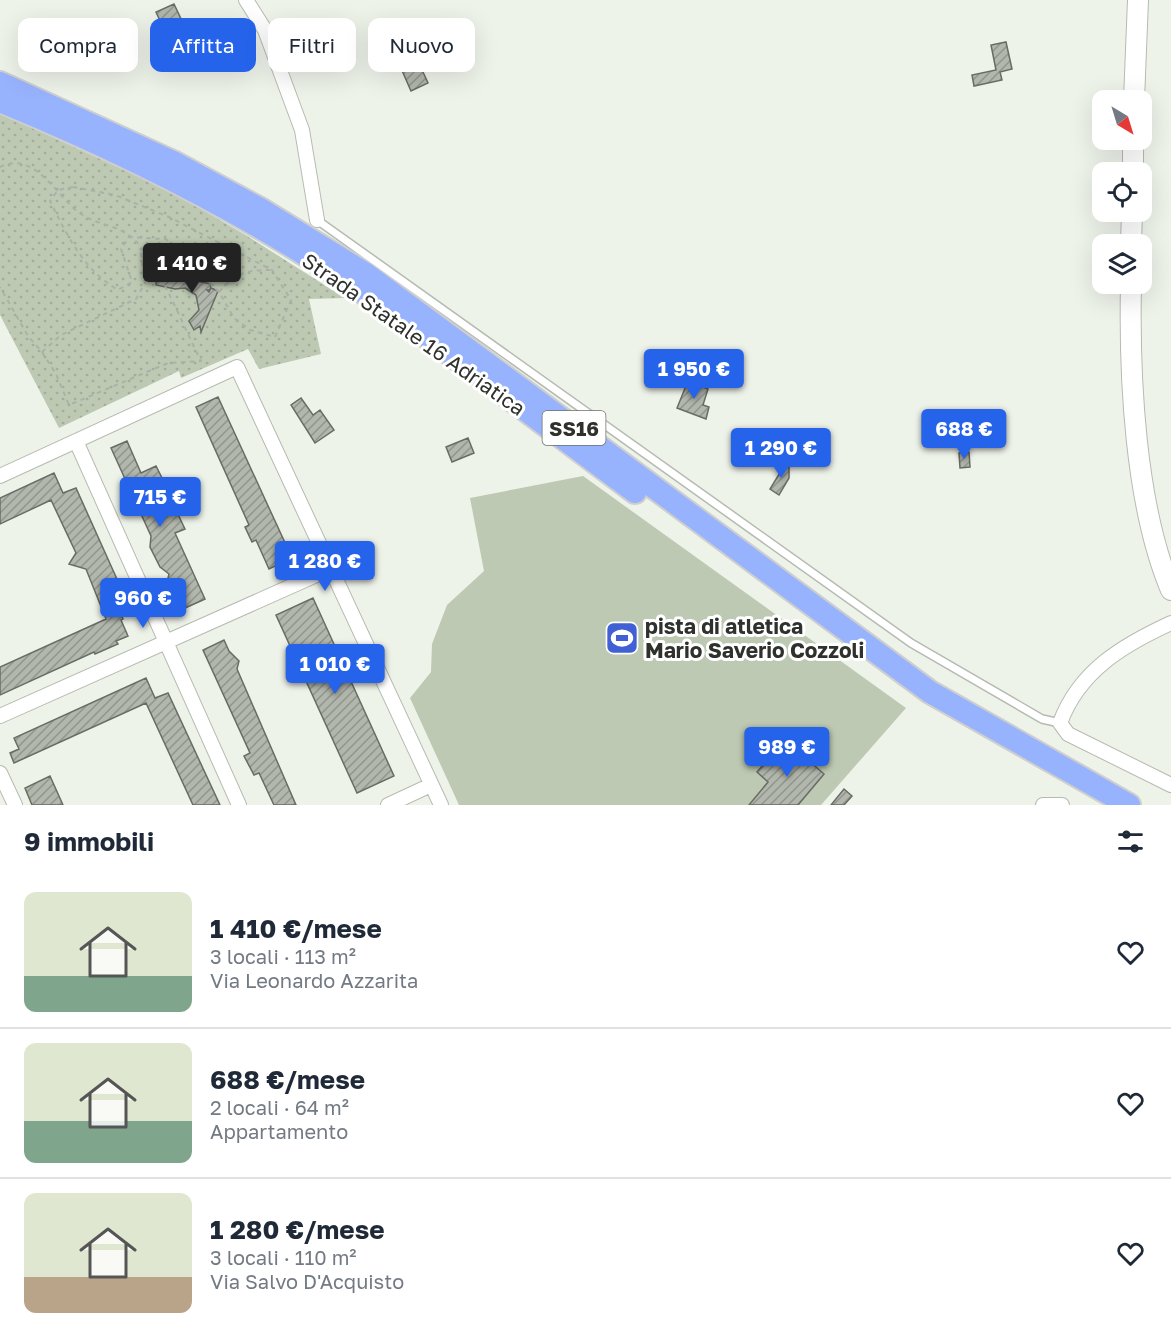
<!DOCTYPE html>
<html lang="it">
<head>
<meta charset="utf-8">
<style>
  body { margin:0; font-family:"Golos Text",sans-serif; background:#f2f2f3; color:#1f2937; height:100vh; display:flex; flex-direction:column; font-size:22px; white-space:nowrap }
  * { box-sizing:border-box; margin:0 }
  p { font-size:20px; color:#747a83 }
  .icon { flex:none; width:33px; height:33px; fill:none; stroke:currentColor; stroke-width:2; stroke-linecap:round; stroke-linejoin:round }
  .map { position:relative; height:805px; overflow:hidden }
  .side { display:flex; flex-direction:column; background:#fff; flex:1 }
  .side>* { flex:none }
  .top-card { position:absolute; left:18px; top:18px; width:600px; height:54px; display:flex; gap:12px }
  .needle { width:39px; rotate:142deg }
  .buttons { position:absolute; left:1092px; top:90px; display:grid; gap:12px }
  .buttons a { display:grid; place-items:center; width:60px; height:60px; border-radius:12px; background:#fff; box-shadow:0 6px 24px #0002; font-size:30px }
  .price { position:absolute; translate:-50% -51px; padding:0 14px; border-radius:6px; background:#2563eb; color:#fff; font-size:20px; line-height:39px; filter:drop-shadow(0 2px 3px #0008) }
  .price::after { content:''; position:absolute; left:50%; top:36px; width:18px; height:14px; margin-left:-9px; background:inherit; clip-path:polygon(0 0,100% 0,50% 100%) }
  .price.selected { background:#222; color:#fff }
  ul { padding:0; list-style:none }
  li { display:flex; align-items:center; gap:18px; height:150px; padding:0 24px }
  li+li { border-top:2px solid #e0e1e3 }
  li span { display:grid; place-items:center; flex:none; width:168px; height:120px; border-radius:12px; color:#555 }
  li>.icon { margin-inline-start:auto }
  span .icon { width:72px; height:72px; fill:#fffc; stroke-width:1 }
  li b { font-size:26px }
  h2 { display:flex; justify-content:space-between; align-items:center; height:72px; padding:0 24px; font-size:26px }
  .tag { padding:0 21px; border-radius:12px; background:#fff; box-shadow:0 6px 24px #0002; font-size:21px; line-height:54px }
  .tag.selected { background:#2563eb; color:#fff }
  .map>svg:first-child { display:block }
  .grass { fill:url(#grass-dots) }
  .garden { fill:#bdc9b2 }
  .building { fill:url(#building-hatch); stroke:#686c64; stroke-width:1.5 }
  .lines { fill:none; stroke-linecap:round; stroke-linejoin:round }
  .service-casing { stroke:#b6bbb2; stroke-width:10 }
  .minor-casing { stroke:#b6bbb2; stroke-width:16 }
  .secondary-casing { stroke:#b6bbb2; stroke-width:22 }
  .trunk-casing { stroke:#cdcecd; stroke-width:26 }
  .path { stroke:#acb0a9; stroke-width:2; stroke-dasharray:4.5 4.5; stroke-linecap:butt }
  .service { stroke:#fff; stroke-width:7 }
  .minor { stroke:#fff; stroke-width:14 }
  .secondary { stroke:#fff; stroke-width:20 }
  .trunk { stroke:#98b3fe; stroke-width:22 }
  .labels { text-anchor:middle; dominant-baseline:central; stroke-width:6; stroke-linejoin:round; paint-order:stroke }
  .shield { fill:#fff; stroke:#6d6f6c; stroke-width:1.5 }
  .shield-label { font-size:20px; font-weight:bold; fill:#2f312d }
  .street-label { font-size:21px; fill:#2f312d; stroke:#fff }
  .poi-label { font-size:21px; font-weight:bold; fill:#2f312d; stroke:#fff; text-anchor:start }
</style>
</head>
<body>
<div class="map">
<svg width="1171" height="805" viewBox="0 0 1171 805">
  <defs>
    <pattern id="grass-dots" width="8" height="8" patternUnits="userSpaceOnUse" patternTransform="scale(1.5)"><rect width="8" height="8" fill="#bdc9b2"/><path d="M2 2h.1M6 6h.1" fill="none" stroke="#a3ad99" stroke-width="1.8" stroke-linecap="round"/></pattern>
    <pattern id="building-hatch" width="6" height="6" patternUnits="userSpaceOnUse" patternTransform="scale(1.5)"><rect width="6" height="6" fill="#b2b7ad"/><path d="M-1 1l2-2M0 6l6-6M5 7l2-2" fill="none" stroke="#91958d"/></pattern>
  </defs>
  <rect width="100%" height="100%" fill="#eef3ea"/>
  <path class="grass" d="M0,113L170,191L244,234L345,298L309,299L321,354L259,369L248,349L181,378L179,371L59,428L0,315Z"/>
  <path class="garden" d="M583,476L906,708L821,805H459L410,698L431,672L432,644L447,605L484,571L470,498Z"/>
  <path class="building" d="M174,4L182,21L164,29L156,12Z
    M1006,42L1012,69L1000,72L1002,80L974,86L972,75L996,70L991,45Z
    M417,59L428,83L411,91L400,66Z
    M181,269L190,277L204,276L205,281L202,282L211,284L210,290H207L209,292L211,288L218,291L201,332L200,326L194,330L189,321L199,310L196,295L185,288L175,289L156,285V280L161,279L163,273L178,276L176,274Z
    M688,381L708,389L703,405L709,407L706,419L677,408Z
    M218,397L292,558L269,569L256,540L252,542L245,527L249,525L196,407Z
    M301,398L313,415L320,410L334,430L315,443L291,405Z
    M468,438L474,453L452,462L446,447Z
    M127,441L141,473L156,466L165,484L150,491L161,515L175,508L185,529L175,533L205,599L185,608L175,599L167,582L169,574L160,567L150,547L151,536L111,448Z
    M969,452L970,467L960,468L959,453Z
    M789,458V478L779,495L770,489Z
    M54,473L63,493L76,488L130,608L120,612L123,619L121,620L128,636L116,641L118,644L95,654L94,652L0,695V667L106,619L86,569L69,564L76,553L51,500L0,524V498Z
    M313,598L394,776L357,793L276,615Z
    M224,640L229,651L239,661L237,669L296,805H274L259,773L254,775L244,756L250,753L203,650Z
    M146,678L155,698L168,693L220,805H193L146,703L14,763L10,753L19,749L14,738Z
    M785,740L824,774L798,805H749L768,782L757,772Z
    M50,776L63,805H32L25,788Z
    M844,789L852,796L844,805H831Z"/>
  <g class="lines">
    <g class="service-casing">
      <path id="service" d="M317,220L911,643L1042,719L1060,723"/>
    </g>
    <g class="minor-casing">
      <path id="minor" d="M246,0L265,30L302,130L317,220
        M76,441L239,805
        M0,476L237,367L441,805
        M1171,623C1123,645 1079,671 1060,723L1068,734L1171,785
        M0,716L332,568
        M0,773L15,805
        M388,805L431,785
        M1043,805H1062"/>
    </g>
    <g class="secondary-casing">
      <path id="secondary" d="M1134,100L1138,0
        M1133,172V140
        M1131,244L1132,212
        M1131,284C1129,376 1135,505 1171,590"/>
    </g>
    <g class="trunk-casing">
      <path id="trunk" d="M0,83L173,162L262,210L366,274L930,692L1129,805
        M0,101C124,152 246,213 357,288C452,352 543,424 635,492"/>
    </g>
    <path class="path" d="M0,167C35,149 58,199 81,214C102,228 122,223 141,247C166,280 182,324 201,361L168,363L69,405L56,374L42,352L28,336L0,287
      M73,187L115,195L169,217L272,270L291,300L275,337L250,330L234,318L219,292L166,239L129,237L121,249L132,282L118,290C83,269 68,237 50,201L58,190Z
      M219,292C236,273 245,270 271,270
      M42,352L61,335L136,299L145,283L140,248"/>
    <use href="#service" class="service"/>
    <use href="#minor" class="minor"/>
    <use href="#secondary" class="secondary"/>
    <use href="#trunk" class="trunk"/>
  </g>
  <defs>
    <g id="stadium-square" transform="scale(1.725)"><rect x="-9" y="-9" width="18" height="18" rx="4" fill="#4060d3" stroke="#fff"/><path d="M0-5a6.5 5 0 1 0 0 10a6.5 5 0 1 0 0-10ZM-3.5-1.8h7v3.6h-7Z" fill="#fff"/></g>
  </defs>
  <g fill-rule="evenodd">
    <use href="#stadium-square" x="622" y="638"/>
  </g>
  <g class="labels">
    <rect class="shield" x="542.5" y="411" width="63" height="34" rx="4.5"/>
    <g class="shield-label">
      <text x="574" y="428">SS16</text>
    </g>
    <g class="street-label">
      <text transform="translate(414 334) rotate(35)">Strada Statale 16 Adriatica</text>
    </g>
    <g class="poi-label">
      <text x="645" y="626">pista di atletica<tspan x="645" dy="24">Mario Saverio Cozzoli</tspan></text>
    </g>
  </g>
</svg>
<div class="buttons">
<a><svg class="needle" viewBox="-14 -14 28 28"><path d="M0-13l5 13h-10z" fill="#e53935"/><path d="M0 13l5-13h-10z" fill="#747a83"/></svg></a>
<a><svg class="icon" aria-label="locate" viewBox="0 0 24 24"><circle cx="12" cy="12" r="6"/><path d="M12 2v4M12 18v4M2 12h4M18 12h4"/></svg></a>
<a><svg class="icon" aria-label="layers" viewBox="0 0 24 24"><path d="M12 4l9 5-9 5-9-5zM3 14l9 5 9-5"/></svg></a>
</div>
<b class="price selected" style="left:192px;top:294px">1 410 €</b>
<b class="price" style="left:694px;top:400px">1 950 €</b>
<b class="price" style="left:964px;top:460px">688 €</b>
<b class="price" style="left:781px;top:479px">1 290 €</b>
<b class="price" style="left:160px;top:528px">715 €</b>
<b class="price" style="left:325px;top:592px">1 280 €</b>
<b class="price" style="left:143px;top:629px">960 €</b>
<b class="price" style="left:335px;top:695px">1 010 €</b>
<b class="price" style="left:787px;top:778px">989 €</b>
<div class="top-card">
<a class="tag">Compra</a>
<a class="tag selected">Affitta</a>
<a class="tag">Filtri</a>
<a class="tag">Nuovo</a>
</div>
</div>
<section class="side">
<h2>9 immobili<svg class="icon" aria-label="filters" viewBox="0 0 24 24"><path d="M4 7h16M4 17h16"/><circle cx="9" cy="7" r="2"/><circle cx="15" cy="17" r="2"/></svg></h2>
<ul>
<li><span style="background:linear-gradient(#dfe7d0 70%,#7fa58c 0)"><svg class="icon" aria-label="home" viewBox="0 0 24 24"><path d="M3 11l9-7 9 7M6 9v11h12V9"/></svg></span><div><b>1 410 €/mese</b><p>3 locali · 113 m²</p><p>Via Leonardo Azzarita</p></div><svg class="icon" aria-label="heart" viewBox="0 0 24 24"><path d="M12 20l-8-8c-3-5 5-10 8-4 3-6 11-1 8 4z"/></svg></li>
<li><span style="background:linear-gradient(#dfe7d0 65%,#7fa58c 0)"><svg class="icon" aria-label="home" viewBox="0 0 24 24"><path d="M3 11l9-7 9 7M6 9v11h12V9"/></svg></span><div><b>688 €/mese</b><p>2 locali · 64 m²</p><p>Appartamento</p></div><svg class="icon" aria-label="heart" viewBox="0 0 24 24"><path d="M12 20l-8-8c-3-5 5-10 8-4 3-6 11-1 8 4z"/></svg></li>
<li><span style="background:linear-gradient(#dfe7d0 70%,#b9a48a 0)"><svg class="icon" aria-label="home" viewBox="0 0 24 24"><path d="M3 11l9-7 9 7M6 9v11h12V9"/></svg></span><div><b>1 280 €/mese</b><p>3 locali · 110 m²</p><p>Via Salvo D'Acquisto</p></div><svg class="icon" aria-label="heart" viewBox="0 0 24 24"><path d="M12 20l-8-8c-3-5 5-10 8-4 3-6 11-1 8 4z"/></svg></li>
</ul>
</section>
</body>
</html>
